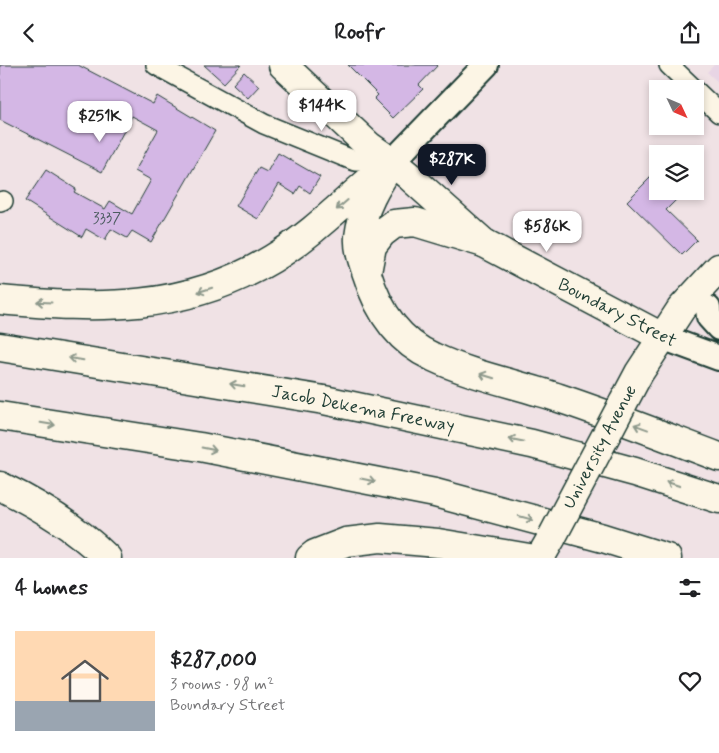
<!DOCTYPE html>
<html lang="en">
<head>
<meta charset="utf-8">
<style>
  body { margin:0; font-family:Mynerve,sans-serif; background:#f6f6f6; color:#202124; height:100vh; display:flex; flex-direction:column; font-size:19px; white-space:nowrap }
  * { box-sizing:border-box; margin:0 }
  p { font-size:16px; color:#757577 }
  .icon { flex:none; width:28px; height:28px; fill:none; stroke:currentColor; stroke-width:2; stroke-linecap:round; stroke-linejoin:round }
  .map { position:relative; height:493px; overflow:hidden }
  .sheet { display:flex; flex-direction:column; background:#fff; flex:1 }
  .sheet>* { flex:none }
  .needle { width:32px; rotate:134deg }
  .fabs { position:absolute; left:649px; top:15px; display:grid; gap:10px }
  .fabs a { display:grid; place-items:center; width:55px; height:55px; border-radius:0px; background:#fff; box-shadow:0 2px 8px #0003; font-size:25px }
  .price { position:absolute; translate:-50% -42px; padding:0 11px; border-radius:10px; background:#fff; color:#222; font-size:16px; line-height:32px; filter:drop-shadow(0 1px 2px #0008) }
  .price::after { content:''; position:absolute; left:50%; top:30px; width:15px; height:11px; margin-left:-8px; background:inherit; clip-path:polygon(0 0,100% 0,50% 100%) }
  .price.active { background:#111827; color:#fff }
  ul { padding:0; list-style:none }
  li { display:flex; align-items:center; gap:15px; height:125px; padding:0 15px }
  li+li { border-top:1px solid #e0e0e0 }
  li span { display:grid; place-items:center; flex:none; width:140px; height:100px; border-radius:0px; color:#555 }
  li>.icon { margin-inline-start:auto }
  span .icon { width:60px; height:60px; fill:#fffc; stroke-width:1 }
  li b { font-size:21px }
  h2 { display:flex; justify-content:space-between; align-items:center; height:60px; padding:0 15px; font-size:21px }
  header { display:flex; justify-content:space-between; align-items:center; height:65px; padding:0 15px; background:#fff; font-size:22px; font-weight:800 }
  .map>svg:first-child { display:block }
  .built { fill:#e8d5e5 }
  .building { fill:#d4b7e5; stroke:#1f3d34 }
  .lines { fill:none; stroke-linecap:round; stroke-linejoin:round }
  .minor-casing { stroke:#1f3d34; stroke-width:22 }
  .tertiary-casing { stroke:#1f3d34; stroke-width:28 }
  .secondary-casing { stroke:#1f3d34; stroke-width:31 }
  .primary-casing { stroke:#1f3d34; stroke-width:31 }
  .motorway-casing { stroke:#1f3d34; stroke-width:31 }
  .minor { stroke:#fcf5e5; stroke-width:19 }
  .tertiary { stroke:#fcf5e5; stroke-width:24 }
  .secondary { stroke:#fcf5e5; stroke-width:28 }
  .primary { stroke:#fcf5e5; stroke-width:28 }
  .motorway { stroke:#fcf5e5; stroke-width:28 }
  .primary-bridge-casing { stroke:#1f3d34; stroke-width:31; stroke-linecap:butt }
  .primary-bridge { stroke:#fcf5e5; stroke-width:28 }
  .oneway { stroke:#8e998c }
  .labels { text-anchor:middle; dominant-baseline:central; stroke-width:4.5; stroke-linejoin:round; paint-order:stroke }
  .number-label { font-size:15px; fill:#4c5c60 }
  .street-label { font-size:18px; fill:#1f3d34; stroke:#fcf5e5 }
</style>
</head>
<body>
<header><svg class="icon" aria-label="back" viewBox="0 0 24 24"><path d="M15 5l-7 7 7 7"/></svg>Roofr<svg class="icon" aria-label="share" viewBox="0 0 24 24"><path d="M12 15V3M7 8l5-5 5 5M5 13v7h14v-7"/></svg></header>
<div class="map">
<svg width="719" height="493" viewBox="0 0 719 493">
  <rect width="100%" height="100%" fill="#f0e2e5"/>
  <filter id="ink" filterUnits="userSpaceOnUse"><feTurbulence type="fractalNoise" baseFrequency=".02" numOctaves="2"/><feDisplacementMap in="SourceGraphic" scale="10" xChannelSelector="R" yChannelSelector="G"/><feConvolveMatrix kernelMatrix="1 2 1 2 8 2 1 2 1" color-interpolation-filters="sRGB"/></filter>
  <g filter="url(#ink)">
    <path class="built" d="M714,0H719V18L707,7Z"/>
    <path class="building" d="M0,0H78L153,39L157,31L215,66L151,177L132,166L127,173L111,164L105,175L86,164L82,172L25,136L46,105L76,124L74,127L105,144L110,136L132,149L151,115L135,106L158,65L132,51L102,107L0,55Z
      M204,0H241L224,18Z
      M348,0H438L419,20L423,24L393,53L374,34L378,30Z
      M244,7L259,21L248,33L233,19Z
      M278,88L320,112L310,128L300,121L295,129L279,119L258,154L236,141L259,103L267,107Z
      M658,105V126H685L666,145L697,175L682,190L627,136Z"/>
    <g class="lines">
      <g class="minor-casing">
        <path id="minor" d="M156,0L264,59L355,96L392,97
          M669,0L694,24
          M695,25L719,48
          M0,137L3,136"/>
      </g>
      <g class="tertiary-casing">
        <path id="tertiary" d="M392,97L486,0
          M708,243L709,252L719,263
          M662,272L719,293"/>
      </g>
      <g class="secondary-casing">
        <path id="secondary" d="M283,0L369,81L392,97L409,111L484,178L662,272"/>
      </g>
      <g class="primary-casing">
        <path id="primary" d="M622,340L639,308L681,244L719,203
          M540,493L552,472"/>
      </g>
      <g class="motorway-casing">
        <path id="motorway" d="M392,97C377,120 362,144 359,172C358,185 363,197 367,209C378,245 397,276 433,292C473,311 518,319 559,333C613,351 666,372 719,392
          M367,207L372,181L382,168L394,159L415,157L484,178
          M0,235C98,244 184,247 272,194C310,171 343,138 377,109
          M0,282L324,335L532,379L635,407L719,434
          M0,351L200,382L435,428L603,473L667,493
          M0,421C39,440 76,462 107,493
          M310,493L315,489L346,477L380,473L438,478L529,493"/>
      </g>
      <use href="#minor" class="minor"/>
      <use href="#tertiary" class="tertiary"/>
      <use href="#secondary" class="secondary"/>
      <use href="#primary" class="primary"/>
      <use href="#motorway" class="motorway"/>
      <g class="primary-bridge-casing">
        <path id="primary-bridge" d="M552,472L622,340"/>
      </g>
      <use href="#primary-bridge" class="primary-bridge"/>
    </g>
    <defs><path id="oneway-shaft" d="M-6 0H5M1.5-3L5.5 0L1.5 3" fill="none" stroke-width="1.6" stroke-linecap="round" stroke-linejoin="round" transform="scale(1.25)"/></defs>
    <g class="oneway">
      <use href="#oneway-shaft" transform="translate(342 140) rotate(139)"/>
      <use href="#oneway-shaft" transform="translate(205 225) rotate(163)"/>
      <use href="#oneway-shaft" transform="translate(44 237) rotate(-177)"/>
      <use href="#oneway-shaft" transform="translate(76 294) rotate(-171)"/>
      <use href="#oneway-shaft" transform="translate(487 311) rotate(-163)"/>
      <use href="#oneway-shaft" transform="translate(237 320) rotate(-171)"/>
      <use href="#oneway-shaft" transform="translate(48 359) rotate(9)"/>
      <use href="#oneway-shaft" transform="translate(641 362) rotate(-160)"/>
      <use href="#oneway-shaft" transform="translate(516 375) rotate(-168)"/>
      <use href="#oneway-shaft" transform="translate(209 384) rotate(11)"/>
      <use href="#oneway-shaft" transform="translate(368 415) rotate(11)"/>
      <use href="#oneway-shaft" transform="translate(673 419) rotate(-162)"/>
      <use href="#oneway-shaft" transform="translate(526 453) rotate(15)"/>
    </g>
  </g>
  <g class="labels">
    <g class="number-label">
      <text x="107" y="154">3337</text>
    </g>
    <g class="street-label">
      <text transform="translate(617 248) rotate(27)">Boundary Street</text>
      <text transform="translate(363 344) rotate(11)">Jacob Dekema Freeway</text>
      <text transform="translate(600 382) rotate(-62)">University Avenue</text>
    </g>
  </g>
</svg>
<div class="fabs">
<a><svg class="needle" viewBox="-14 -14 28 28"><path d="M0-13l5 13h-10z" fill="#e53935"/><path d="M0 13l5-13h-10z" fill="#757577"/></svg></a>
<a><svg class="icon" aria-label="layers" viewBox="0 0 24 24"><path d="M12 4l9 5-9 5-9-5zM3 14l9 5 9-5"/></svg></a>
</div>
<b class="price" style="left:322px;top:67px">$144K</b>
<b class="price" style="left:100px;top:78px">$251K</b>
<b class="price active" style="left:452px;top:121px">$287K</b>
<b class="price" style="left:547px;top:188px">$586K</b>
</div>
<section class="sheet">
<h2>4 homes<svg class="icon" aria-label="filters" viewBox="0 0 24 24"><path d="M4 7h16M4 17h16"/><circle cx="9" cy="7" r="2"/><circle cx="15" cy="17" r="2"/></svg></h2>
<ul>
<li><span style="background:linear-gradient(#ffd9b3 70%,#9aa5b1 0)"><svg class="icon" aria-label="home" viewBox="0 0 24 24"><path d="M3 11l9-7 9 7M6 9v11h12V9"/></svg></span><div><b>$287,000</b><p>3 rooms · 98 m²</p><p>Boundary Street</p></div><svg class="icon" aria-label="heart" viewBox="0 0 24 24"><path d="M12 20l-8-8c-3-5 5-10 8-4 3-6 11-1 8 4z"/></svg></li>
</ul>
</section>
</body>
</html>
